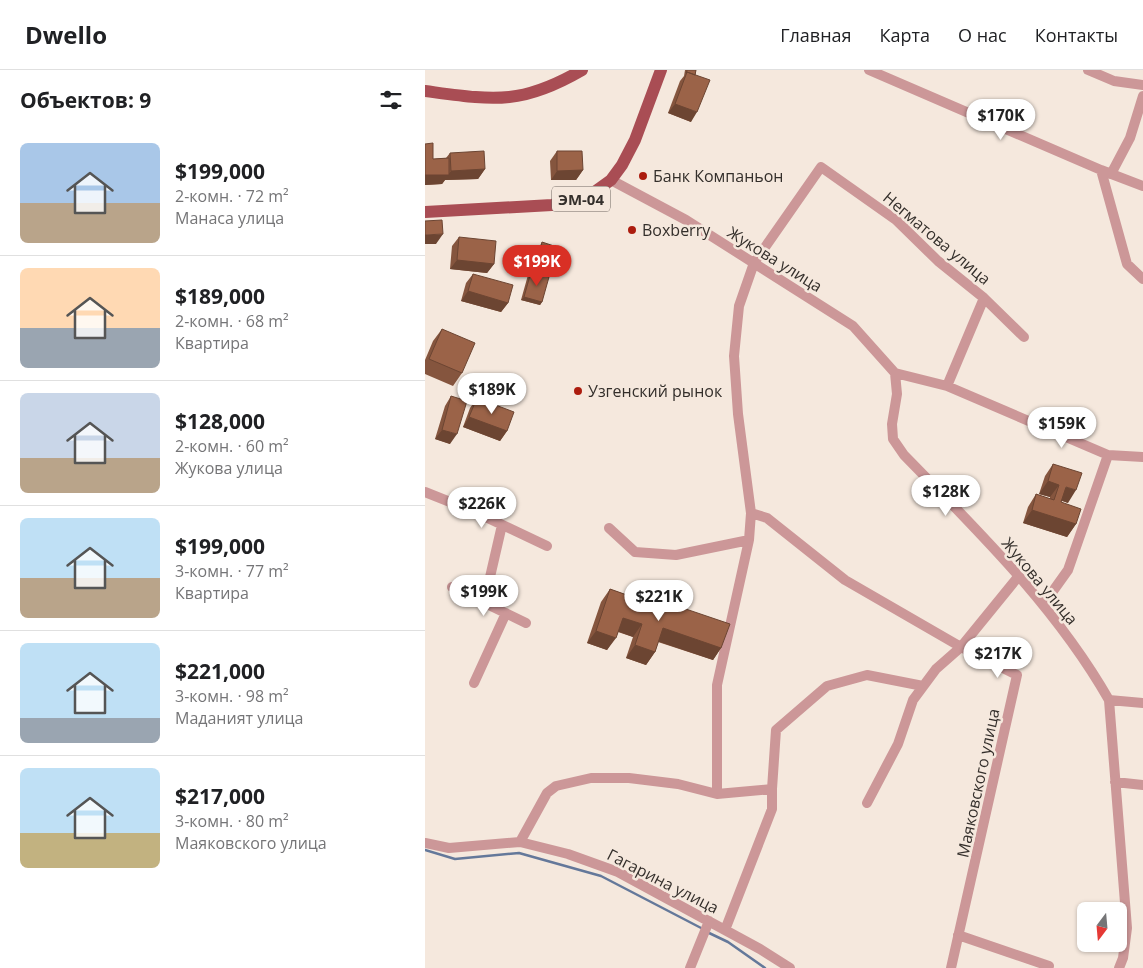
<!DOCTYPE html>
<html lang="ru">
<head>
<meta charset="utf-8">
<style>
  body { margin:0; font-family:"Open Sans",sans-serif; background:#f6f6f6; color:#202124; height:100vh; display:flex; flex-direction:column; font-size:19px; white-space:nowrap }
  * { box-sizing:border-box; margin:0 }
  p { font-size:16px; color:#757577 }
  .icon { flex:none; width:28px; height:28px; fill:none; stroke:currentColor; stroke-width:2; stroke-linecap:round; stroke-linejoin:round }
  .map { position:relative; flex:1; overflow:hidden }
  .panel { display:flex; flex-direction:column; background:#fff; width:425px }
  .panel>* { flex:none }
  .needle { width:32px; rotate:196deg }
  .controls { position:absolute; left:652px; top:832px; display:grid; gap:10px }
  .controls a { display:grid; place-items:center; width:50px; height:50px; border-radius:8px; background:#fff; box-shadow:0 1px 4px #0004; font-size:25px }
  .price { position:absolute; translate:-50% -42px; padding:0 11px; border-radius:18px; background:#fff; color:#222; font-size:16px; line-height:32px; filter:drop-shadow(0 1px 2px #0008) }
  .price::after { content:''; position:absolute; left:50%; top:30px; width:15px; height:11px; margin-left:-8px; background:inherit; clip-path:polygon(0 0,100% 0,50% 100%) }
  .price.active { background:#d93025; color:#fff }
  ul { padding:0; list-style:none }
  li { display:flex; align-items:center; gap:15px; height:125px; padding:0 20px }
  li+li { border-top:1px solid #e0e0e0 }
  li span { display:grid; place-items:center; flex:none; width:140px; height:100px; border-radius:8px; color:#555 }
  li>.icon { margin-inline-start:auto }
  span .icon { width:60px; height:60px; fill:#fffc; stroke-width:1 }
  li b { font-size:21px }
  h2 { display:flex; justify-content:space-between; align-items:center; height:60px; padding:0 20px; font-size:21px }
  header { display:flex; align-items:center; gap:30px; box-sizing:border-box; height:70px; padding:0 25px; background:#fff; border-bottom:1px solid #e0e0e0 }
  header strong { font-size:24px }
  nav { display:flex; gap:28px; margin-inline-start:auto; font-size:18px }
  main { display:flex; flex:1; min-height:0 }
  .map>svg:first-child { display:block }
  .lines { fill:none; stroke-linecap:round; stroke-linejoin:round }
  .stream { stroke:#64789a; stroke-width:2.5 }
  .minor { stroke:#cc9798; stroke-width:10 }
  .major { stroke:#a94d54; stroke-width:12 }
  .wall { fill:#85553e }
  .shaded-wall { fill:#6c4532 }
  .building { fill:#9b6348; stroke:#6c4532 }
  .poi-dot { fill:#ac1c0e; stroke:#f5e8dd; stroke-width:2 }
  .labels { text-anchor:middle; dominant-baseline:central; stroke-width:5; stroke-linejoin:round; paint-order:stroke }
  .shield { fill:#f5e8dd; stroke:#6e6660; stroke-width:1 }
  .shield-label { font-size:15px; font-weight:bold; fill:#342f2b }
  .poi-label { font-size:16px; fill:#342f2b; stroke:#f5e8dd; text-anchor:start }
  .street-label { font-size:16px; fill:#342f2b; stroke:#f5e8dd }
</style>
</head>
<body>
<header>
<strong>Dwello</strong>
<nav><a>Главная</a><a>Карта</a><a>О нас</a><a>Контакты</a></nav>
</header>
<main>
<section class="panel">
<h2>Объектов: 9<svg class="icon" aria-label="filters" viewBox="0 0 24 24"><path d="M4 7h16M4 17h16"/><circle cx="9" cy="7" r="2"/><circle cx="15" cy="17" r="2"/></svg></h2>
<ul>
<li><span style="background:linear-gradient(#a9c7e8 60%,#b9a48a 0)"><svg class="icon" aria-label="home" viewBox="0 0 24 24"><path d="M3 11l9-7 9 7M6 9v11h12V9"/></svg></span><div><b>$199,000</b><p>2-комн. · 72 m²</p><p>Манаса улица</p></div></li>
<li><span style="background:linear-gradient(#ffd9b3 60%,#9aa5b1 0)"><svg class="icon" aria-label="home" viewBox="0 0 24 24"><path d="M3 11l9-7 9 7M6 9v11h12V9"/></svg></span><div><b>$189,000</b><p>2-комн. · 68 m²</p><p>Квартира</p></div></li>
<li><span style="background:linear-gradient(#c9d6e8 65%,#b9a48a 0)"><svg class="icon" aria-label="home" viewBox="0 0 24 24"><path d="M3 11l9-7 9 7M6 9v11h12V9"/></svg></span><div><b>$128,000</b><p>2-комн. · 60 m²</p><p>Жукова улица</p></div></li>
<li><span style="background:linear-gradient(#bfe0f5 60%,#b9a48a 0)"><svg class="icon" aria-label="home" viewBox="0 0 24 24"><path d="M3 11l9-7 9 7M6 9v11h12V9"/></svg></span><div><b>$199,000</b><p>3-комн. · 77 m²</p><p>Квартира</p></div></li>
<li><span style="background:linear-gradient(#bfe0f5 75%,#9aa5b1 0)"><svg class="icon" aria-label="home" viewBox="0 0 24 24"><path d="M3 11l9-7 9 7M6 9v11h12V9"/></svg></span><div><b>$221,000</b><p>3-комн. · 98 m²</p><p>Маданият улица</p></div></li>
<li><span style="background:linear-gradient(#bfe0f5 65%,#c2b280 0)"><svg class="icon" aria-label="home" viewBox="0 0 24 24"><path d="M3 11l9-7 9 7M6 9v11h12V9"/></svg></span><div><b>$217,000</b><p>3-комн. · 80 m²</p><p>Маяковского улица</p></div></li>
</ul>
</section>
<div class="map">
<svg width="718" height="898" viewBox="0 0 718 898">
  <rect width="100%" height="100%" fill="#f5e8dd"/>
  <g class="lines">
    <path class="stream" d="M0,780L30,789L94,783L176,806L278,859
      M282,862L303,872L340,898"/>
    <path class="minor" d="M444,0L676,100L718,116
      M663,0L689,11L718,15
      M676,100L702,194L718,209
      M686,104L705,68L718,26
      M186,110L261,150L428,256L470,303L472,324L467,354L468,369L479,385C553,461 631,537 684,630L702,858L698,888L694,898
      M470,303L522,316L683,385L643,500L618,535
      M522,316L559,228
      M683,385L718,387
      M0,422L50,442L122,476
      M326,443L342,448L420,510L536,577L592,605L526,898
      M184,458L210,482L251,485L324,470
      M27,517L101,553
      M59,533L77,455
      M49,613L81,543
      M684,630L718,633
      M690,712L718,715
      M292,724V615L324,470L326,443L313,344L309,286L314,236L329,193L396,97L471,150L513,191L559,228L599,267
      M442,733L473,674L488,630L511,599L536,577L593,507
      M95,772L122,723L131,716L166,708H204L253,714L292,724L347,719
      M0,773L24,778L95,772L143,784L193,802L335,879L365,898
      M300,860L347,739V719L351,660L402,616L442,605L498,616
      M533,865L624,896
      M265,898L284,851"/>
    <path class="major" d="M0,21C68,30 95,36 157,0
      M0,142L127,135L161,128L186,110L197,95L210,70L236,0"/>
  </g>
  <path class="wall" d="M260,0H271L266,52L243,43L255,11L259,6Z
    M0,74L8,89L21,88L25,83L60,99L53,109L20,110L17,114L0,115Z
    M132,81L158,100L151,110H126L125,91Z
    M34,167L69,194L62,203L25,199L27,176Z
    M117,172L122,207L117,232L115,235L96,230L103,205L106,202H107L115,176Z
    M48,204L83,233L76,242L36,231L41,213Z
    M17,259L37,303L28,316L0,304V290L8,271Z
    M26,326L25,374L10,369L20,336Z
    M52,328L82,361L75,371L38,357L45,338Z
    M628,394L643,433L637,431L636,432L651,454L642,467L598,453L603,437L611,424L625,429V427L614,424L620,406Z
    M185,519L243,539L246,534L296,578L288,590L233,572L230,582L221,595L201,588L208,567L193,562L182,580L162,573L176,532Z"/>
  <path class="shaded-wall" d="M250,34L272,42L266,52L243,43Z
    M60,99L53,109L20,110L17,114L0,115V105H23L26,101Z
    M158,100L151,110H126L132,101Z
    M18,164L11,174H0V165Z
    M32,190L69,194L62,203L25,199Z
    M109,201L123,206L121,209L106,204Z
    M43,221L83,233L76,242L36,231Z
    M99,227L117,232L115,235L96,230Z
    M44,347L82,361L75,371L38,357Z
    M17,360L32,364L25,374L10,369Z
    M623,411L634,415L625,427L614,424Z
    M641,417L651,420L643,433L633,429Z
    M607,440L651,454L642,467L598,453Z
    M198,548L217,554L208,567L189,560Z
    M238,558L296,578L288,590L229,570Z
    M171,561L191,568L182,580L162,573Z
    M210,575L230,582L221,595L201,588Z"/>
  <path class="building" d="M262,0H271L270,5L262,2L261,3Z
    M262,2L285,10L272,42L250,34Z
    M8,73V89L24,88V105H0V74Z
    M59,81L60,99L26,101L25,83Z
    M132,81H157L158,100L132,101Z
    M17,150L18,164L0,165V151Z
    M34,167L71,171L69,194L32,190Z
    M117,172L132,177L123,206L109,201Z
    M106,202L124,207L117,232L99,227Z
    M48,204L88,215L83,233L43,221Z
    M17,259L50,273L37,303L4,289Z
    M26,326L42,331L32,364L17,360Z
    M52,328L89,342L82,361L44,347Z
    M628,394L657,403L651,420L641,417L636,432L656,439L651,454L607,440L611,424L629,430L634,415L623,411Z
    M185,519L244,540L246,534L305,554L296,578L238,558L230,582L210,575L217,554L198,548L191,568L171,561Z"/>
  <g class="poi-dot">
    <circle cx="218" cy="106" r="5"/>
    <circle cx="207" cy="160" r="5"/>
    <circle cx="153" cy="321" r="5"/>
  </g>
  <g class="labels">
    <rect class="shield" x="127" y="116.5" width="58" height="25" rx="4"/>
    <g class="shield-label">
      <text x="156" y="129">ЭМ-04</text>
    </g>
    <g class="poi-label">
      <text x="228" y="106">Банк Компаньон</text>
      <text x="217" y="160">Boxberry</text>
      <text x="163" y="321">Узгенский рынок</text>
    </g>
    <g class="street-label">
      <text transform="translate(512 168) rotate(40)">Негматова улица</text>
      <text transform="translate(350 189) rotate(32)">Жукова улица</text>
      <text transform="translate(615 511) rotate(50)">Жукова улица</text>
      <text transform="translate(553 713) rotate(-78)">Маяковского улица</text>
      <text transform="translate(238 811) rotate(27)">Гагарина улица</text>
    </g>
  </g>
</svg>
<div class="controls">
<a><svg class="needle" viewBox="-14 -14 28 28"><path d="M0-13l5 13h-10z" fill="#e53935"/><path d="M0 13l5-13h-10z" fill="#757577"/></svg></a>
</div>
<b class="price" style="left:576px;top:71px">$170K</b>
<b class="price active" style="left:112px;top:217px">$199K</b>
<b class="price" style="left:67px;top:345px">$189K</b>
<b class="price" style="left:637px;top:379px">$159K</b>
<b class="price" style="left:521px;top:447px">$128K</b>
<b class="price" style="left:57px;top:459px">$226K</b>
<b class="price" style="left:59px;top:547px">$199K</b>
<b class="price" style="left:234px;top:552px">$221K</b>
<b class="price" style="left:573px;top:609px">$217K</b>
</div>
</main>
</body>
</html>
